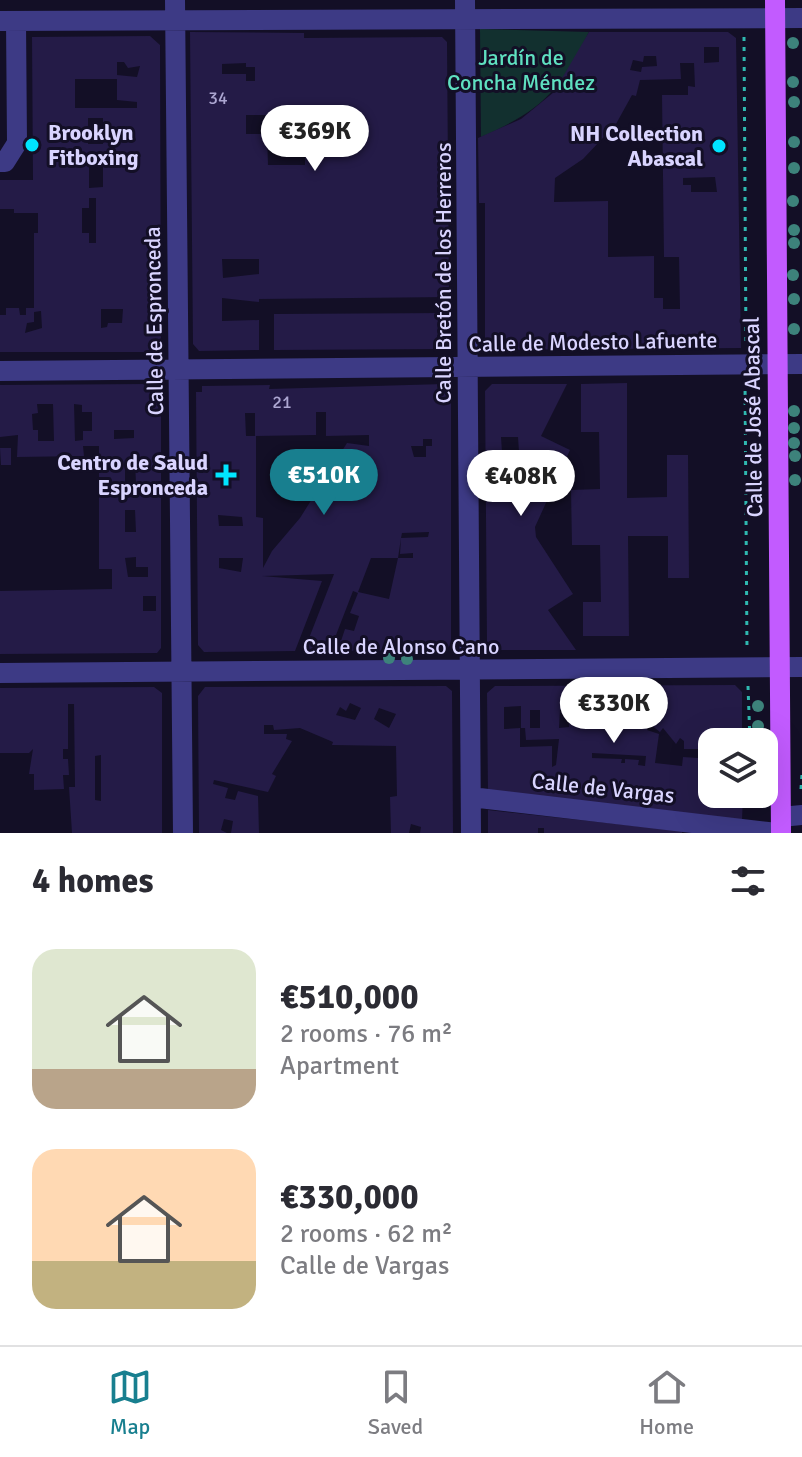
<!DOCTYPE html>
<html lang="en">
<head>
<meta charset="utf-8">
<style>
  body { margin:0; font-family:Signika,sans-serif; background:#f7f7f7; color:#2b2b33; height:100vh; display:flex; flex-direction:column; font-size:30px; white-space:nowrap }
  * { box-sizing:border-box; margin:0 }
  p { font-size:26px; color:#7c7c81 }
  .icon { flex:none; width:44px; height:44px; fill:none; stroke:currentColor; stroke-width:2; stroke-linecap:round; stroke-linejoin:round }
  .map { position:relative; height:833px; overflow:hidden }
  .side { display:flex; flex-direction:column; background:#fff; flex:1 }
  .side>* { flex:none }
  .fabs { position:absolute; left:698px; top:728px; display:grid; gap:16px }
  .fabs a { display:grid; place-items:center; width:80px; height:80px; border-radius:16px; background:#fff; box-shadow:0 8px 32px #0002; font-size:40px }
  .price { position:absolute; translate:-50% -68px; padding:0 18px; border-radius:28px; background:#fff; color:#222; font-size:26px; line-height:52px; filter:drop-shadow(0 2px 4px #0008) }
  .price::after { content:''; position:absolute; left:50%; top:48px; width:24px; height:18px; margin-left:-12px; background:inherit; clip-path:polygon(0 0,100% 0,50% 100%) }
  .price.selected { background:#187f8f; color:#fff }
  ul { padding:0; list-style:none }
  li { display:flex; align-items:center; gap:24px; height:200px; padding:0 32px }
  li span { display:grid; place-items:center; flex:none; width:224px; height:160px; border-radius:24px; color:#555 }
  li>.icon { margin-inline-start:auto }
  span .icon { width:96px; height:96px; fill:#fffc; stroke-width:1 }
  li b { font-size:34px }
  h2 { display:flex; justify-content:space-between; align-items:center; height:96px; padding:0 32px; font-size:34px }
  .tabs { display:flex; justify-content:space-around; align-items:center; height:112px; border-top:2px solid #e1e1e2; background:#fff; font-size:22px; color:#7c7c81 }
  .tabs a { display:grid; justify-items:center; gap:4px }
  .tabs .selected { color:#187f8f }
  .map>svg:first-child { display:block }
  .green { fill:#12302f }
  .building { fill:#241b47; fill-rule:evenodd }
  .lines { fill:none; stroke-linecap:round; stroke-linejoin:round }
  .path { stroke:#2fb8b0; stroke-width:3; stroke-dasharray:4 6; stroke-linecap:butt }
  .minor { stroke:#3d3a85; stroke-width:20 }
  .major { stroke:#c25bff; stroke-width:20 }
  .tree { fill:#3d827b }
  .poi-dot { fill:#00e5ff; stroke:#130f26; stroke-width:3 }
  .labels { text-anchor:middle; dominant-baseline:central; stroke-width:6; stroke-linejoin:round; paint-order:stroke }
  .number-label { font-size:18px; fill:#aca6d1 }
  .park-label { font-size:22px; fill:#5fe0c0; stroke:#130f26 }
  .poi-label { font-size:22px; font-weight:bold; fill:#d9d4ff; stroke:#130f26; text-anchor:end }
  .street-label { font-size:22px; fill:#d9d4ff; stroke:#130f26 }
</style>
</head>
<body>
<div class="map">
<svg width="802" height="833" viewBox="0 0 802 833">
  <rect width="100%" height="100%" fill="#130f26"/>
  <path class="green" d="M480,29L589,32C559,92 542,110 481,137Z"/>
  <path class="building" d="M190,32L304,33V38L442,37L447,42L449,297L259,299V302L222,298V321L259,320V350L199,351L193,344ZM246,63V67H255V81H246V74H222V64ZM246,115H305V165H268L267,134H246ZM222,259H259V274L223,278Z
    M589,32H728L736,38L741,348L489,350L485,346V203H479L478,138L521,119L554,92ZM704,47H719V62L704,63ZM644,56H656L657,66L642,67L641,72L630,70L633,60L643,62ZM680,63H694L695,87L688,86V95H662L664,257H679L680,309H663V298H654V256L608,257V201L554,202L555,178L583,159L616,124L632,95L636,96L640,80L681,79ZM715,177L717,192H691V185H683V178Z
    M150,36L160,45L161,352H0V315H6V308H19L20,315H26V308H34V233H38V213H14V209H0V180H33L32,37ZM117,62H124L128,68L140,66L137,77L117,75ZM75,79H117V100L137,102V108H75ZM88,118H103V144H88ZM103,164V187L89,188V165ZM89,198H96V243H89V233H82V208H89ZM101,309H123L122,323H108L107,327L101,328ZM41,311L42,328L25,333L27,323L34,322V312Z
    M449,313V340L440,349L274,350V314Z
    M627,383V498L667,497V455H688L689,578H668V536H628L629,636H583V602H601L600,545H572L571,490L600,489L599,432H581V384Z
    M149,384L161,395V648L157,653L0,654V591L112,589V569H99V446H83L84,456L17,457L18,435L0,437V385ZM37,404H53L54,441H38V430H33L32,414L38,413ZM74,404L82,405V412H92V431H83V440L75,441ZM114,430H134V438L114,439ZM135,461L136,484L125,485V462ZM125,510H135L136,532H125ZM136,557V567H148V577H128L125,558ZM143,596H156V611H143Z
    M444,384L451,391V644L446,650L304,651L334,574L262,576L322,581L295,651L204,652L198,645L196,392H202V386L270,385L269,389ZM316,412H326V436L369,435V446L347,443L300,518L272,551L263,568V518L256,517V436H246L245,413H255V436L316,435ZM423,439H432V446H426V457H414L411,446H423ZM218,515L242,517L243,526H219ZM429,532L428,537L401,538L400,554L413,553V558H398L389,599L358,592L371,558H398L401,538L402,533ZM219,558H243L241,572L219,568ZM353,591L358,593L350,613L359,616L354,631L345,629L341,641L336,635Z
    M492,384H567L541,436L570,450L535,527L536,537L573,594L548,610L576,650H494L487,644L485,391ZM501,437H518L519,452H502Z
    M0,448H11V465H1Z
    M735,685L742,692V742H721V736H711V799L725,801L724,794H743L742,821L488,793L487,693L495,686ZM639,701H647V709H652L647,722L660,732L663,728L676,744L680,738L684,741V749H698V758L683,757L682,766L655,763L659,734L647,730V722H640V715L647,714V707H639ZM521,706V728H525L526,740L559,739L556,765L552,767V746L520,747V728L504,729V707ZM530,710H540V728H530ZM560,710H568L569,727L559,728ZM592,753L646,756L645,766L638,765L639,760L625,759V763H621L622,759L592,758Z
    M446,686L452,691L453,833H420L421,827L411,824L409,833H391L390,797L397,796L396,746L332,745L333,742L300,728L274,730L273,725H264V734H287L286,739L292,741L272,774L276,776L268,792L214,780L213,784L228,788L225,798L235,800L238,791L258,796L259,833H231L233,821L224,819L221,830L227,833H199L198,696L205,687ZM350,703L361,708L355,720L336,715L340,707L346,711ZM379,708L396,714L389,728L374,719Z
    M154,687L162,693V833H72L69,787H75L74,704H68V749H63V759H68L69,775H63L64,789L34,790V774H29L33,749L29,753H0V688ZM101,755V801L95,800V756Z
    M488,810L682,831V833H544V828H538V833H488Z"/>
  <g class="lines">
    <path class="path" d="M744,37L746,346
      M745,381L747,650
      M748,686L750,742
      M801,789L802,774
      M751,794L752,814"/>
    <path class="minor" d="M175,0L183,833
      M465,0L471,833
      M0,21L802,18
      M0,162H5L17,143L16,21
      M0,371L802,364
      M0,673L802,667
      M471,797L777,833
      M781,817L802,815"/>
    <path class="major" d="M775,0L781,833"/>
  </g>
  <g class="tree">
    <circle cx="793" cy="43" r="6"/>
    <circle cx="793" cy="82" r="6"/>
    <circle cx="794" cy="102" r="6"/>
    <circle cx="794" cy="142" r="6"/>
    <circle cx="794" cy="168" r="6"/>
    <circle cx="793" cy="201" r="6"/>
    <circle cx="794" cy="230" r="6"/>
    <circle cx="794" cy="243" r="6"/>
    <circle cx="793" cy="275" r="6"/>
    <circle cx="794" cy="299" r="6"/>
    <circle cx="794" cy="329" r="6"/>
    <circle cx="794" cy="411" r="6"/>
    <circle cx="794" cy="428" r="6"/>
    <circle cx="794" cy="443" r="6"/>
    <circle cx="795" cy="456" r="6"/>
    <circle cx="795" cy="480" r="6"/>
    <circle cx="389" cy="658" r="6"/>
    <circle cx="407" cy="659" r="6"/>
    <circle cx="758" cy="706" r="6"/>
    <circle cx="758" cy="726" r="6"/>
  </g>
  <g class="poi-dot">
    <circle cx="32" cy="145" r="8"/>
    <circle cx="719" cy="146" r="8"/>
    <path d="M222 463h8v8h8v8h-8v8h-8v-8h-8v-8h8z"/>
  </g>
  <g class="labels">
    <g class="number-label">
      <text x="218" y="98">34</text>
      <text x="282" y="402">21</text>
    </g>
    <g class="park-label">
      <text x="521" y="57">Jardín de<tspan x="521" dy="25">Concha Méndez</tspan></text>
    </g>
    <g class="poi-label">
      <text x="48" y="132" text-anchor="start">Brooklyn<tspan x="48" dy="25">Fitboxing</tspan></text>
      <text x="703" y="133">NH Collection<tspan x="703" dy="25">Abascal</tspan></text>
      <text x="208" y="462">Centro de Salud<tspan x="208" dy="25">Espronceda</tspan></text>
    </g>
    <g class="street-label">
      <text transform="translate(443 273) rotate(-90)">Calle Bretón de los Herreros</text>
      <text transform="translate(154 321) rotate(-91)">Calle de Espronceda</text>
      <text transform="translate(593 342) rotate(-1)">Calle de Modesto Lafuente</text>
      <text transform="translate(753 417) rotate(-91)">Calle de José Abascal</text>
      <text x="401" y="646">Calle de Alonso Cano</text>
      <text transform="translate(603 788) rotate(6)">Calle de Vargas</text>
    </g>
  </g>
</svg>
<div class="fabs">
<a><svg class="icon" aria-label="layers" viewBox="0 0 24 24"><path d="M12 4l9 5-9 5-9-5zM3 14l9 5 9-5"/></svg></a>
</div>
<b class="price" style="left:315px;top:173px">€369K</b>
<b class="price selected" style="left:324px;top:517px">€510K</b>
<b class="price" style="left:521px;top:518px">€408K</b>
<b class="price" style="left:614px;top:745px">€330K</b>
</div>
<section class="side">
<h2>4 homes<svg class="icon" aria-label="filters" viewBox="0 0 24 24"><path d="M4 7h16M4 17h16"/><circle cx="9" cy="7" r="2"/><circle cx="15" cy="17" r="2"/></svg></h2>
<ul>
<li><span style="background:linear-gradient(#dfe7d0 75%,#b9a48a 0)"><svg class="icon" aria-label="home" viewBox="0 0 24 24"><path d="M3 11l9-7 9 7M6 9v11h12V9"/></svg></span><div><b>€510,000</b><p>2 rooms · 76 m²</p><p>Apartment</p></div></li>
<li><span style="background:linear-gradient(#ffd9b3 70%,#c2b280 0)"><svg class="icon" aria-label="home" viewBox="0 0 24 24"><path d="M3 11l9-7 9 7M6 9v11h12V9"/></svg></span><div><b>€330,000</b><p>2 rooms · 62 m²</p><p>Calle de Vargas</p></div></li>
</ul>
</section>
<nav class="tabs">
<a class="selected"><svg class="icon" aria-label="map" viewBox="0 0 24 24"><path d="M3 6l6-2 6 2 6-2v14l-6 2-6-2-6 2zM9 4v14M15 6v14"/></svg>Map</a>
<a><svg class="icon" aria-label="saved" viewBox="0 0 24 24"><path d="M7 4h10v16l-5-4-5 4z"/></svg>Saved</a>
<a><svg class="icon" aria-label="home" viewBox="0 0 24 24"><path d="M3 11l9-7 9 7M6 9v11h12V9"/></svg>Home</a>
</nav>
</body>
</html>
